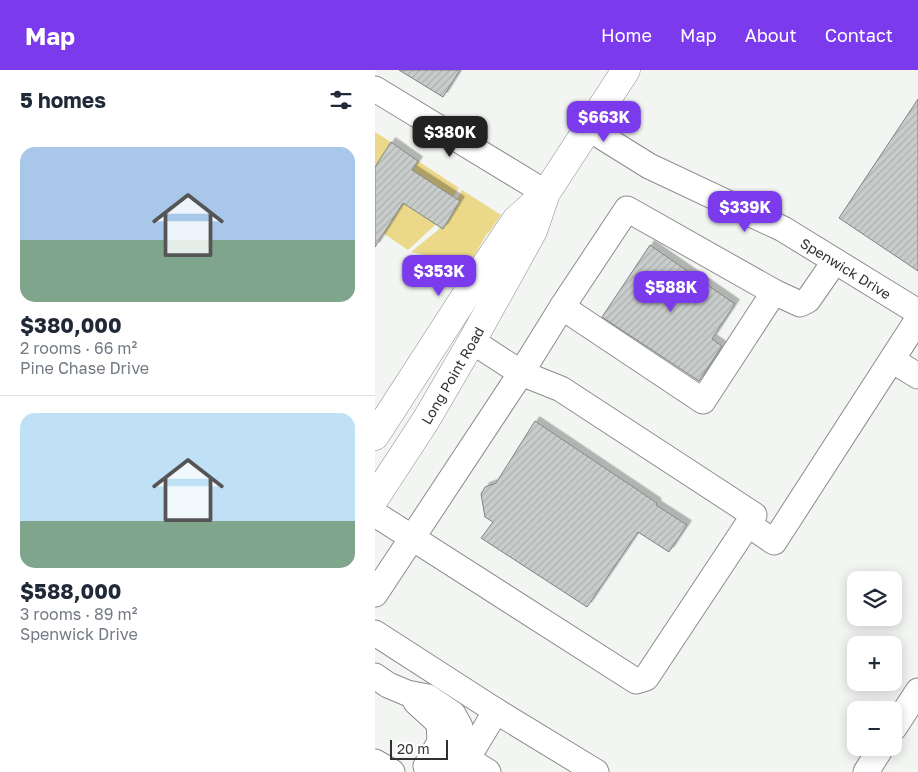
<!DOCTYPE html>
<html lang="en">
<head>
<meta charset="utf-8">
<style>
  body { margin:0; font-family:"Golos Text",sans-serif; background:#f6f6f7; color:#1f2937; height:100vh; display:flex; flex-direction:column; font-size:19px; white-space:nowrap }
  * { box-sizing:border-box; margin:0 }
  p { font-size:16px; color:#747a83 }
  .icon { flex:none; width:28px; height:28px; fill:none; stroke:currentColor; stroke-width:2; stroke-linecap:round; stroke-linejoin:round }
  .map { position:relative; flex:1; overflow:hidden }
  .details { display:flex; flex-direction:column; background:#fff; width:375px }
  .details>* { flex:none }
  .fabs { position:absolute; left:472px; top:501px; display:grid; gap:10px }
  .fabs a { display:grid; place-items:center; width:55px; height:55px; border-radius:10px; background:#fff; box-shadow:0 2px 12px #0003; font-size:25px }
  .scale { position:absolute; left:15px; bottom:12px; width:58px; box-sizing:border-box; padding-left:5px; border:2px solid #303130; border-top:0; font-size:14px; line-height:18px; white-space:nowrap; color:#303130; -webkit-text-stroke:4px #fff; paint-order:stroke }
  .price { position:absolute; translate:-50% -42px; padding:0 11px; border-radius:10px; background:#7c3aed; color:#fff; font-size:16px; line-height:32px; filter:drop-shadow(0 1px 2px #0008) }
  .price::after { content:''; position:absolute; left:50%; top:30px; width:15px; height:11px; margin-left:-8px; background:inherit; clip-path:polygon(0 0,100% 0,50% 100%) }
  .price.selected { background:#222; color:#fff }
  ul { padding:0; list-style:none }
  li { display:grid; align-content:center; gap:10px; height:265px; padding:0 20px }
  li+li { border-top:1px solid #e0e1e3 }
  li span { display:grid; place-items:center; height:155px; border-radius:15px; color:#555 }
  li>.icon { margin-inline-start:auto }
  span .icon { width:90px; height:90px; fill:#fffc; stroke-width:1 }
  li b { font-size:21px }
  h2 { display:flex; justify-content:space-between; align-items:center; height:60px; padding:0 20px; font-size:21px }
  header { display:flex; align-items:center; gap:30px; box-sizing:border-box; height:70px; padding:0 25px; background:#7c3aed; color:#fff }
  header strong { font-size:24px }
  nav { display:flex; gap:28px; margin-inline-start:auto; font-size:18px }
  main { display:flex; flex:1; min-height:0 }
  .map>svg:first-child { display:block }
  .green { fill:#ebd888 }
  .building { fill:url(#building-hatch); stroke:#808381; filter:url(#shadow) }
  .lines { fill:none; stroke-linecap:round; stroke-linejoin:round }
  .minor-casing { stroke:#8a8d8a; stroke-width:27 }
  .major-casing { stroke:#8a8d8a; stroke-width:29 }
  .minor { stroke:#fff; stroke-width:25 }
  .major { stroke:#fff; stroke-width:28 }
  .labels { text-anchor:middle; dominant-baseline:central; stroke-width:4; stroke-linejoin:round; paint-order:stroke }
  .street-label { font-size:14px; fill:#303130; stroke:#fff }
</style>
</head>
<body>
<header>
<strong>Map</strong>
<nav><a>Home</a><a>Map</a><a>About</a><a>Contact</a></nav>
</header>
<main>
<section class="details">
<h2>5 homes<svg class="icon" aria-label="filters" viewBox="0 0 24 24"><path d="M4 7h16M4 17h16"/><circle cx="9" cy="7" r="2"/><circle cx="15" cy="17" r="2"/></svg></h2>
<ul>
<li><span style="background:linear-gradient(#a9c7e8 60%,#7fa58c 0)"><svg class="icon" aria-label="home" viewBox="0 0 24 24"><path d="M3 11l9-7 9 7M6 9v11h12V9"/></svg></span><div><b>$380,000</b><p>2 rooms · 66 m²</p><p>Pine Chase Drive</p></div></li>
<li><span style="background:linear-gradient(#bfe0f5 70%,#7fa58c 0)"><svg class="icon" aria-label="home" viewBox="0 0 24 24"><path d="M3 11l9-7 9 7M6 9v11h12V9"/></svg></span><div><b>$588,000</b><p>3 rooms · 89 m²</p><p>Spenwick Drive</p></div></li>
</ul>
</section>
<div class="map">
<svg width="543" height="702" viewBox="0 0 543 702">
  <defs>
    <pattern id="building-hatch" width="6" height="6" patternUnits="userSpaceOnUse" patternTransform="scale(1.25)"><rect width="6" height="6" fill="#c8ccca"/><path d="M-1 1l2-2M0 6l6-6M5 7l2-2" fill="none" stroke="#acb0ae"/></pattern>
    <filter id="shadow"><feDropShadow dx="4.5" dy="-4.5" stdDeviation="0" flood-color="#0004"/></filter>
  </defs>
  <rect width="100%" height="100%" fill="#f2f5f1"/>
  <path class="green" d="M0,62L16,72L0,97Z
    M43,91L84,118L78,127L37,100Z
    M87,120L126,145L115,161L111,165L94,195L36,182L63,160L65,157L68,158L85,131L82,129Z
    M28,133L61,154L33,180L8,163Z"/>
  <path class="building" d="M24,0H85L68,27Z
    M543,29V201L464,148Z
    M16,72L43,91L37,100L85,131L68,159L28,133L0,177V97Z
    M275,175L360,234L337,269L347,276L324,311L227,247Z
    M160,351L282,433L281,435L312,455L294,482L263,462L212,537L106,468L118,452L110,447L106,424L110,417L121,413Z"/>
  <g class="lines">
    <g class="minor-casing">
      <g id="minor">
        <path d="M0,19L171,123"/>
        <path id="s1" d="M213,58L274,96L408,159L543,242"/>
        <path d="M187,237L328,331L399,222"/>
        <path d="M517,290L543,306"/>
        <path d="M0,444L261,611L271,608L379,445L186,319L146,303L97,271"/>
        <path d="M373,454L399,472L543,249"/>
        <path d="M0,524L146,303L187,237L252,139L399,222L425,234L433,230L460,191"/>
        <path d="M0,563L121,641L221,702"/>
        <path d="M0,606L13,615L32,623L53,627L78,644L85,657V665L63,702"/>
        <path d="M41,632L64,653L65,672L51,696"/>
        <path d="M519,658L543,621"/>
        <path d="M92,689L113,702"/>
        <path d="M0,692L17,702"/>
        <path d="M84,702L121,641"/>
        <path d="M491,702L506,678"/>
      </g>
    </g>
    <g class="major-casing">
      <g id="major">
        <path d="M0,366L104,205L141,150L170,124"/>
        <path id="s2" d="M0,428L51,350L97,271L158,161L171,123L251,0"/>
      </g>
    </g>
    <use href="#minor" class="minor"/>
    <use href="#major" class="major"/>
  </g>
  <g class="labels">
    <g class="street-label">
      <text stroke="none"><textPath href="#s1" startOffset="294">Spenwick Drive</textPath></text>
      <text stroke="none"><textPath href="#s2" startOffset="145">Long Point Road</textPath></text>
    </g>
  </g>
</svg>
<div class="fabs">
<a><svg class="icon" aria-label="layers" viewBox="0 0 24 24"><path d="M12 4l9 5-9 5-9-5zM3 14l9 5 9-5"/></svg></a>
<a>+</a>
<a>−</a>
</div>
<div class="scale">20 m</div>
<b class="price" style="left:229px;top:73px">$663K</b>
<b class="price selected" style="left:75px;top:88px">$380K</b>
<b class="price" style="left:370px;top:163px">$339K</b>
<b class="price" style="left:64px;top:227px">$353K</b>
<b class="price" style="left:296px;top:243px">$588K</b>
</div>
</main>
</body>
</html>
